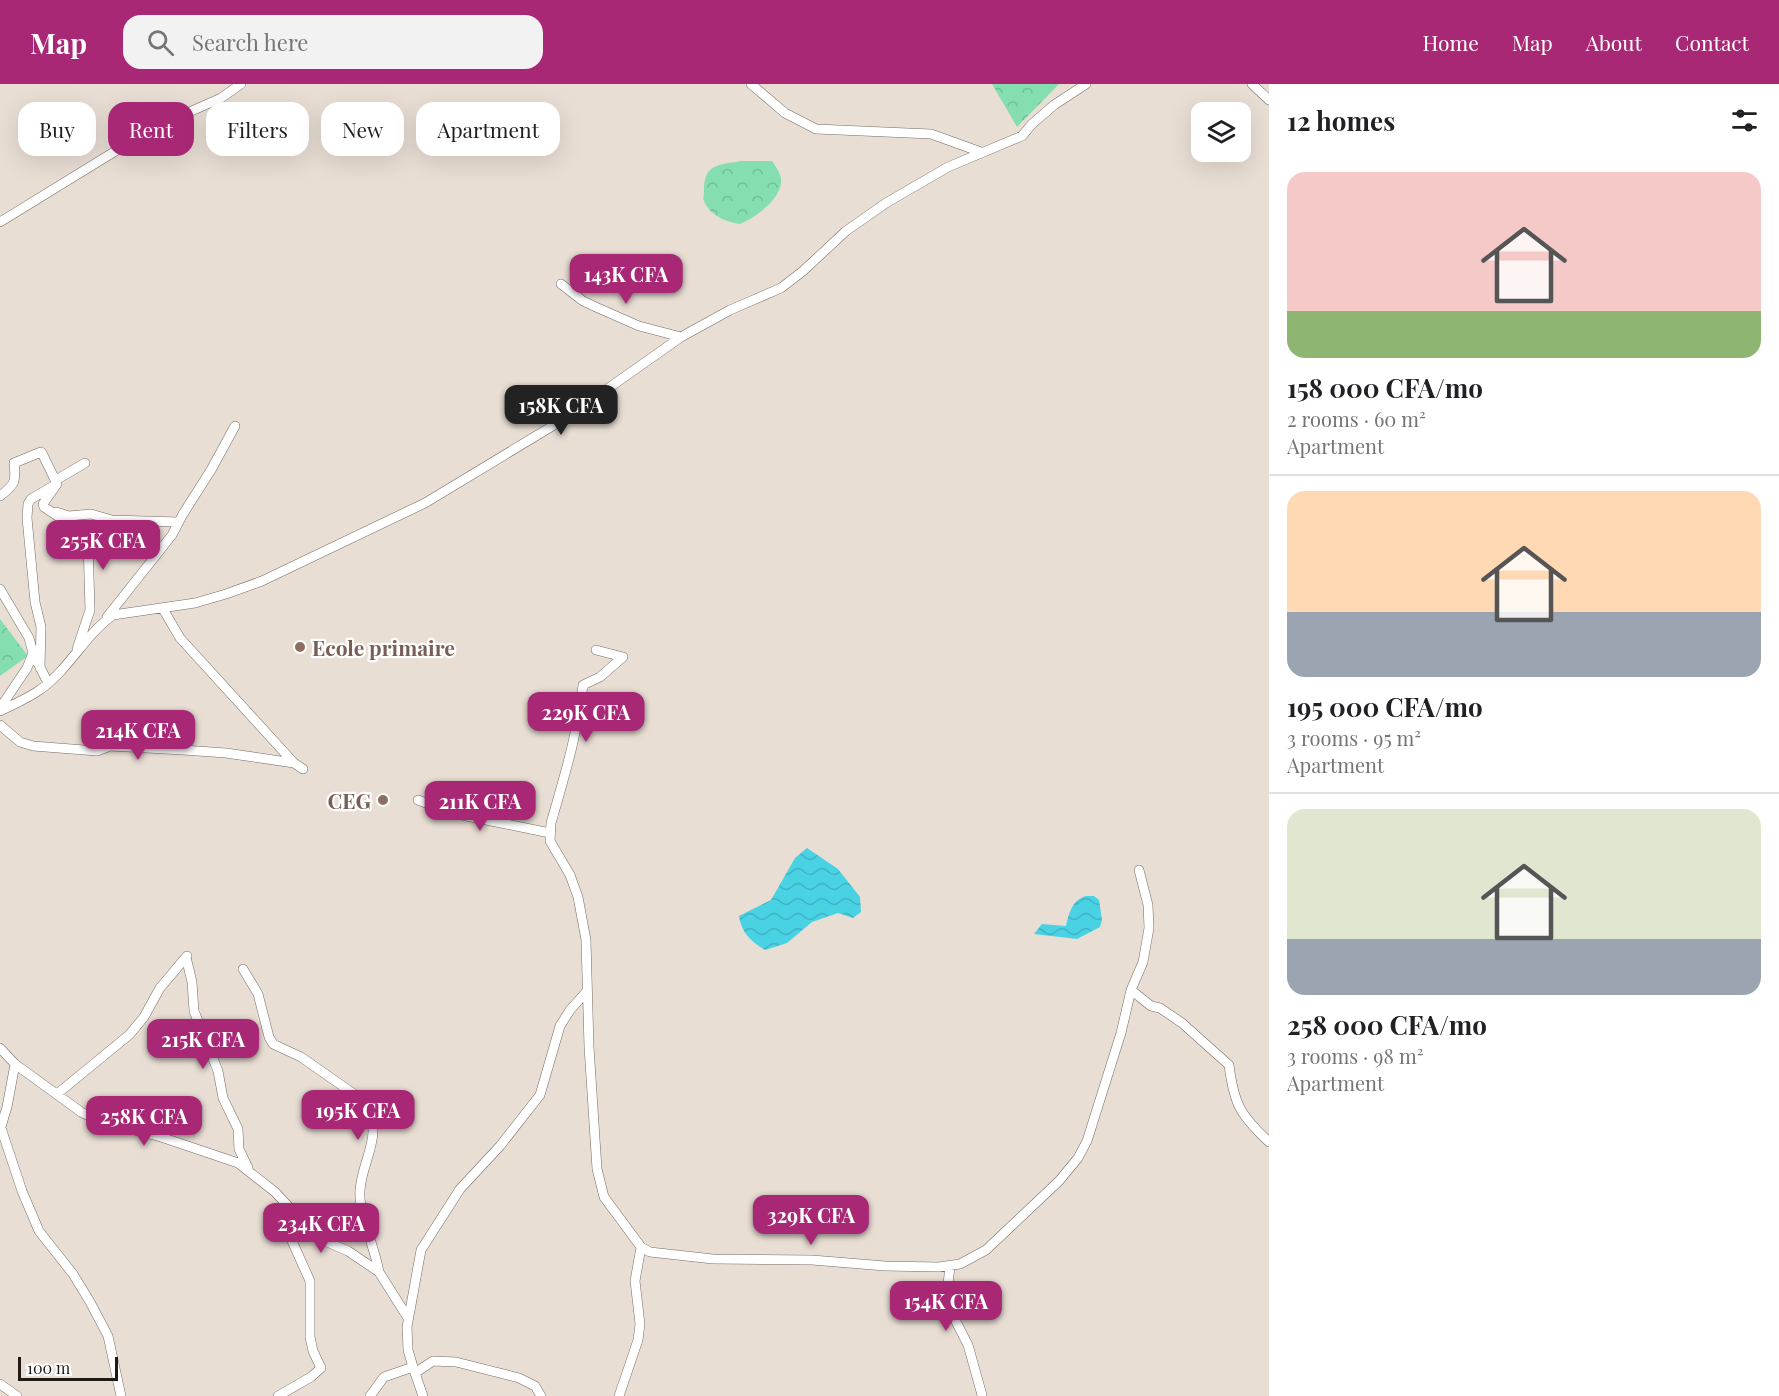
<!DOCTYPE html>
<html lang="en">
<head>
<meta charset="utf-8">
<style>
  body { margin:0; font-family:"Playfair Display",serif; background:#f2f2f2; color:#202124; height:100vh; display:flex; flex-direction:column; font-size:22px; white-space:nowrap }
  * { box-sizing:border-box; margin:0 }
  p { font-size:20px; color:#757577 }
  .icon { flex:none; width:33px; height:33px; fill:none; stroke:currentColor; stroke-width:2; stroke-linecap:round; stroke-linejoin:round }
  .map { position:relative; flex:1; overflow:hidden }
  .side { display:flex; flex-direction:column; background:#fff; width:510px }
  .side>* { flex:none }
  .guide { position:absolute; left:18px; top:18px; width:570px; height:54px; display:flex; gap:12px }
  .fabs { position:absolute; left:1191px; top:18px; display:grid; gap:12px }
  .fabs a { display:grid; place-items:center; width:60px; height:60px; border-radius:12px; background:#fff; box-shadow:0 6px 24px #0002; font-size:30px }
  .scale { position:absolute; left:18px; bottom:15px; width:100px; box-sizing:border-box; padding-left:6px; border:3px solid #1e1b17; border-top:0; font-size:16px; line-height:21px; white-space:nowrap; color:#1e1b17; -webkit-text-stroke:4px #fff; paint-order:stroke }
  .price { position:absolute; translate:-50% -51px; padding:0 14px; border-radius:12px; background:#a82876; color:#fff; font-size:20px; line-height:39px; filter:drop-shadow(0 2px 3px #0008) }
  .price::after { content:''; position:absolute; left:50%; top:36px; width:18px; height:14px; margin-left:-9px; background:inherit; clip-path:polygon(0 0,100% 0,50% 100%) }
  .price.active { background:#222; color:#fff }
  ul { padding:0; list-style:none }
  li { display:grid; align-content:center; gap:12px; height:318px; padding:0 18px }
  li+li { border-top:2px solid #e0e0e0 }
  li span { display:grid; place-items:center; height:186px; border-radius:18px; color:#555 }
  li>.icon { margin-inline-start:auto }
  span .icon { width:108px; height:108px; fill:#fffc; stroke-width:1 }
  li b { font-size:26px }
  h2 { display:flex; justify-content:space-between; align-items:center; height:72px; padding:0 18px; font-size:26px }
  .pill { padding:0 21px; border-radius:18px; background:#fff; box-shadow:0 6px 24px #0002; font-size:21px; line-height:54px }
  .pill.active { background:#a82876; color:#fff }
  header { display:flex; align-items:center; gap:36px; box-sizing:border-box; height:84px; padding:0 30px; background:#a82876; color:#fff }
  header strong { font-size:28px }
  nav { display:flex; gap:33px; margin-inline-start:auto; font-size:21px }
  .search { width:420px; height:54px; background:#f2f2f2; display:flex; align-items:center; gap:15px; box-sizing:border-box; padding:0 21px; border-radius:18px; color:#757577; font-size:22px }
  main { display:flex; flex:1; min-height:0 }
  .map>svg:first-child { display:block }
  .forest { fill:url(#forest-crowns) }
  .water { fill:url(#water-waves) }
  .lines { fill:none; stroke-linecap:round; stroke-linejoin:round }
  .minor-casing { stroke:#756c64; stroke-width:10 }
  .minor { stroke:#fff; stroke-width:9 }
  .education-dot { fill:#8d6e63; stroke:#fff; stroke-width:2 }
  .labels { text-anchor:middle; dominant-baseline:central; stroke-width:4.5; stroke-linejoin:round; paint-order:stroke }
  .education-label { font-size:21px; font-weight:bold; fill:#785e54; stroke:#fff; text-anchor:start }
</style>
</head>
<body>
<header>
<strong>Map</strong>
<div class="search"><svg class="icon" aria-label="search" viewBox="0 0 24 24"><circle cx="10" cy="10" r="6"/><path d="M15 15l6 6"/></svg>Search here</div>
<nav><a>Home</a><a>Map</a><a>About</a><a>Contact</a></nav>
</header>
<main>
<div class="map">
<svg width="1269" height="1312" viewBox="0 0 1269 1312">
  <defs>
    <pattern id="forest-crowns" width="20" height="18" patternUnits="userSpaceOnUse" patternTransform="scale(1.5)"><rect width="20" height="18" fill="#84deb0"/><path d="M2 6a3 3 0 1 1 6 0M12 15a3 3 0 1 1 6 0" fill="none" stroke="#72be97"/></pattern>
    <pattern id="water-waves" width="16" height="10" patternUnits="userSpaceOnUse" patternTransform="scale(1.5)"><rect width="16" height="10" fill="#48d2e3"/><path d="M0 5q4-4 8 0t8 0" fill="none" stroke="#3fb4c2"/></pattern>
  </defs>
  <rect width="100%" height="100%" fill="#e8ded4"/>
  <path class="forest" d="M992,0H1059L1017,43Z
    M741,77H772C776,83 780,88 781,95C783,114 756,133 740,140C724,137 710,132 703,115C705,108 703,103 705,96C708,79 727,80 741,77Z
    M0,535L28,572L0,592Z"/>
  <path class="water" d="M807,764L838,785L860,813L861,828L853,834L838,829L812,838L787,859L765,866C751,857 742,850 739,832L771,816L795,774Z
    M1086,812H1094L1099,816L1102,836L1100,843L1077,855L1034,850L1042,840L1066,842C1069,829 1072,816 1086,812Z"/>
  <g class="lines">
    <g class="minor-casing">
      <path id="minor" d="M751,0L785,29L816,45L931,50L981,68
        M1252,0L1269,16
        M0,138L153,44L221,14L241,0
        M561,200L583,217L598,224L639,242L681,253
        M56,396L85,379
        M0,412C16,400 16,397 14,379L41,368L42,369L57,400L43,420L44,423L74,443L88,458L90,526L77,565
        M56,428L69,432L91,430L112,436L179,438
        M0,505L29,554L33,569L48,599
        M163,525L180,554L294,679L303,685
        M107,533L172,451L183,430L211,386L235,342
        M596,566L623,573
        M623,573L600,593L583,601C578,648 564,694 551,739L550,757L570,791L578,813L586,856L589,963L597,1085L604,1113L641,1163L650,1168L713,1175L812,1176L885,1182L939,1183L960,1180L986,1166L1059,1097L1078,1074L1087,1057L1121,949L1131,906L1143,878L1149,844L1148,821L1139,786
        M40,584L41,543L35,518L27,434L28,420L31,415L55,401
        M0,624L27,584L33,569
        M0,627C14,620 29,614 41,605C69,585 85,551 113,531L195,519L226,510L262,497L425,419L569,332L681,253L730,226L781,204L803,187L846,147L886,119L948,83L1022,52L1032,40L1054,21L1086,0
        M0,641L20,658L33,662L97,667L110,662L183,666L226,669L294,679
        M418,716L452,729L550,749
        M186,873L192,898L194,927L218,987L223,1014L238,1045L239,1065L248,1084
        M243,885L258,910L269,953L273,960L301,973L364,1017C385,1051 363,1072 360,1106C358,1129 375,1163 379,1188
        M1131,906L1151,922L1160,924L1182,939L1229,981C1234,1020 1240,1031 1269,1058
        M0,964L15,980L81,1028L99,1037L161,1053L238,1079L275,1108L318,1154L348,1167L379,1188L408,1234
        M57,1010L129,951L144,933L160,904L187,872
        M1,1044L22,1107L39,1147L73,1190L90,1218L108,1252L121,1312
        M0,1046L7,1023L15,980
        M950,1182L946,1218L968,1261L982,1311
        M414,1286L423,1312
        M415,1289L433,1277L456,1278L519,1294L535,1302L541,1312
        M0,1300L17,1312
        M278,1312L311,1293L321,1284L313,1267L310,1253V1197L292,1157L294,1130
        M370,1312L384,1293L413,1283L408,1266L407,1243L421,1166L460,1105L500,1062L540,1011L560,942L570,926L587,907
        M619,1312L638,1256L640,1240L635,1197L641,1163"/>
    </g>
    <use href="#minor" class="minor"/>
  </g>
  <g class="education-dot">
    <circle cx="300" cy="563" r="6"/>
    <circle cx="383" cy="716" r="6"/>
  </g>
  <g class="labels">
    <g class="education-label">
      <text x="312" y="563">Ecole primaire</text>
      <text x="371" y="716" text-anchor="end">CEG</text>
    </g>
  </g>
</svg>
<div class="fabs">
<a><svg class="icon" aria-label="layers" viewBox="0 0 24 24"><path d="M12 4l9 5-9 5-9-5zM3 14l9 5 9-5"/></svg></a>
</div>
<div class="scale">100 m</div>
<b class="price" style="left:626px;top:221px">143K CFA</b>
<b class="price active" style="left:561px;top:352px">158K CFA</b>
<b class="price" style="left:103px;top:487px">255K CFA</b>
<b class="price" style="left:586px;top:659px">229K CFA</b>
<b class="price" style="left:138px;top:677px">214K CFA</b>
<b class="price" style="left:480px;top:748px">211K CFA</b>
<b class="price" style="left:203px;top:986px">215K CFA</b>
<b class="price" style="left:358px;top:1057px">195K CFA</b>
<b class="price" style="left:144px;top:1063px">258K CFA</b>
<b class="price" style="left:811px;top:1162px">329K CFA</b>
<b class="price" style="left:321px;top:1170px">234K CFA</b>
<b class="price" style="left:946px;top:1248px">154K CFA</b>
<div class="guide">
<a class="pill">Buy</a>
<a class="pill active">Rent</a>
<a class="pill">Filters</a>
<a class="pill">New</a>
<a class="pill">Apartment</a>
</div>
</div>
<section class="side">
<h2>12 homes<svg class="icon" aria-label="filters" viewBox="0 0 24 24"><path d="M4 7h16M4 17h16"/><circle cx="9" cy="7" r="2"/><circle cx="15" cy="17" r="2"/></svg></h2>
<ul>
<li><span style="background:linear-gradient(#f6c9c9 75%,#8fb573 0)"><svg class="icon" aria-label="home" viewBox="0 0 24 24"><path d="M3 11l9-7 9 7M6 9v11h12V9"/></svg></span><div><b>158 000 CFA/mo</b><p>2 rooms · 60 m²</p><p>Apartment</p></div></li>
<li><span style="background:linear-gradient(#ffd9b3 65%,#9aa5b1 0)"><svg class="icon" aria-label="home" viewBox="0 0 24 24"><path d="M3 11l9-7 9 7M6 9v11h12V9"/></svg></span><div><b>195 000 CFA/mo</b><p>3 rooms · 95 m²</p><p>Apartment</p></div></li>
<li><span style="background:linear-gradient(#dfe7d0 70%,#9aa5b1 0)"><svg class="icon" aria-label="home" viewBox="0 0 24 24"><path d="M3 11l9-7 9 7M6 9v11h12V9"/></svg></span><div><b>258 000 CFA/mo</b><p>3 rooms · 98 m²</p><p>Apartment</p></div></li>
</ul>
</section>
</main>
</body>
</html>
